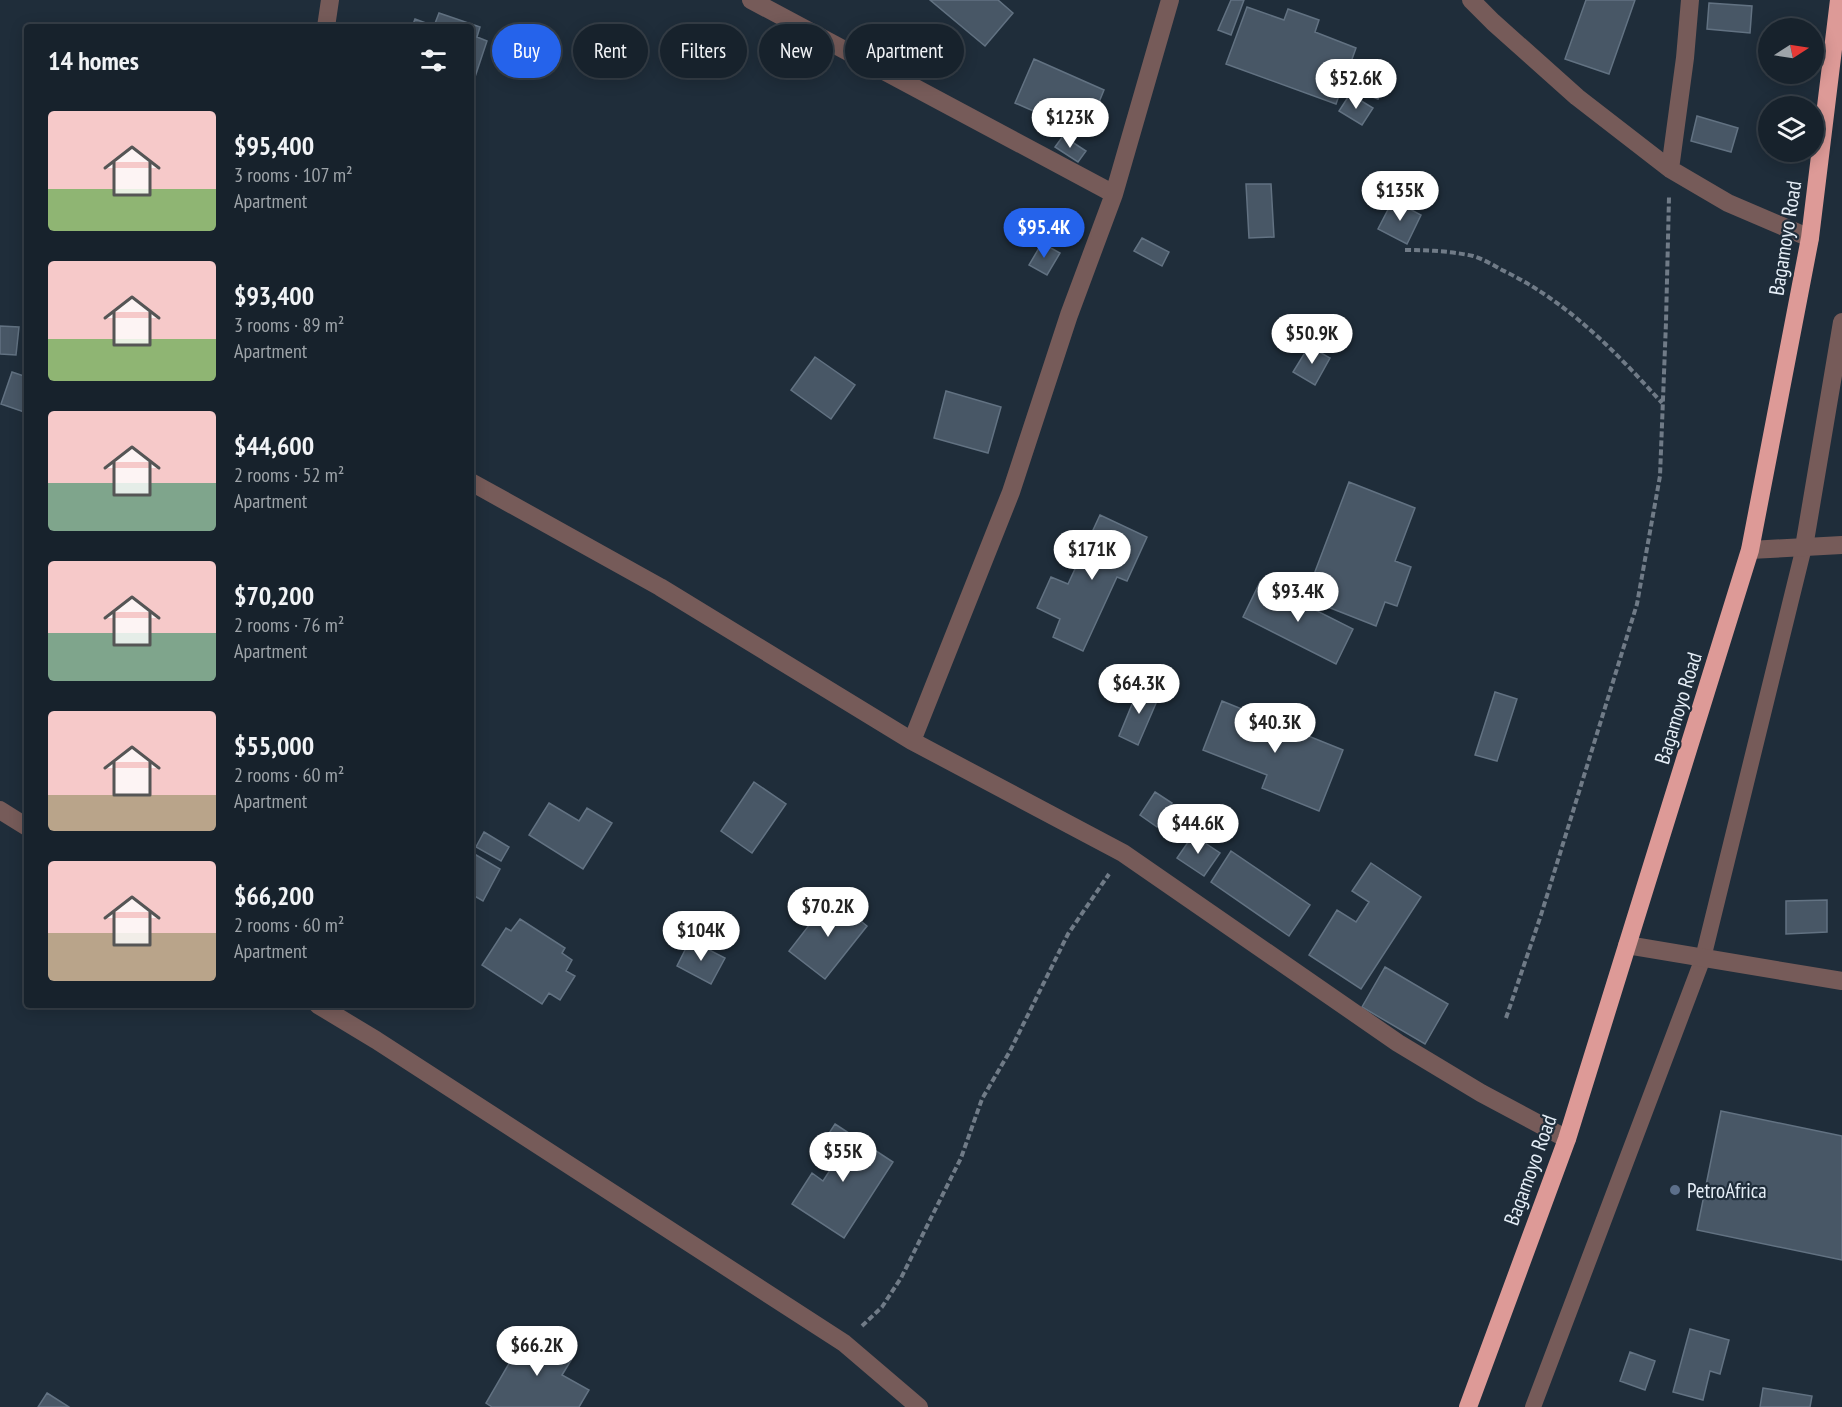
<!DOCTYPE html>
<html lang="en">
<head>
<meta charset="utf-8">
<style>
  body { margin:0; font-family:"PT Sans Narrow",sans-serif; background:#242f38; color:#f1f3f6; height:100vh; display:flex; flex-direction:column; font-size:22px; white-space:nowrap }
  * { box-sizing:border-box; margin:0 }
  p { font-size:20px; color:#9ea4a9 }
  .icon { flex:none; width:33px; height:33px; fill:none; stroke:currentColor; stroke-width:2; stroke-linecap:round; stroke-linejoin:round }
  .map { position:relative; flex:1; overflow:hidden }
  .sheet { position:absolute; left:24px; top:24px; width:450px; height:984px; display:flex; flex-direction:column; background:#17222c; border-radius:6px; box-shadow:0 3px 15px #0003,0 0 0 2px #363f48 }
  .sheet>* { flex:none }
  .hud { position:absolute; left:492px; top:24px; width:570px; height:54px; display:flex; gap:12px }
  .needle { width:39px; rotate:78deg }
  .tools { position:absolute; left:1758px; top:18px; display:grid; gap:12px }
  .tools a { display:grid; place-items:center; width:66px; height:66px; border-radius:50%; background:#17222c; box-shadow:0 3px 15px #0003,0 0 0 2px #363f48; font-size:30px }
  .price { position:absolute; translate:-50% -51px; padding:0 14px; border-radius:21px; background:#fff; color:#222; font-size:20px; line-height:39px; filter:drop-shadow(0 2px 3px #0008) }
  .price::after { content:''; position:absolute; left:50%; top:36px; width:18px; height:14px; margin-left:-9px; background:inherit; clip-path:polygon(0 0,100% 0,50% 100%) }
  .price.on { background:#2563eb; color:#fff }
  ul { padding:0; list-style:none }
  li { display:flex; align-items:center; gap:18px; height:150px; padding:0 24px }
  li span { display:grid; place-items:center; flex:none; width:168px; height:120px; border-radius:6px; color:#555 }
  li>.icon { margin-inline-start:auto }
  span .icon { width:72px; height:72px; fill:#fffc; stroke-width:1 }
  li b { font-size:26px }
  h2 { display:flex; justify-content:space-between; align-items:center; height:72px; padding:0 24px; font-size:26px }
  .pill { padding:0 21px; border-radius:27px; background:#17222c; box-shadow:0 3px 15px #0003,0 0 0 2px #363f48; font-size:21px; line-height:54px }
  .pill.on { background:#2563eb; color:#fff }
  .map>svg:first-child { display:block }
  .building { fill:#485766; stroke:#627282; stroke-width:1.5 }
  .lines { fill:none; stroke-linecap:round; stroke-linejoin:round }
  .path { stroke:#707b87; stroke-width:4; stroke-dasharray:6 3; stroke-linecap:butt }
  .lane { stroke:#765b59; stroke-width:16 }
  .street { stroke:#765b59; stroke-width:18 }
  .highway { stroke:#dd9a97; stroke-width:18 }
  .service-dot { fill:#5c6f8a; stroke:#1f2d3a; stroke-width:2 }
  .labels { text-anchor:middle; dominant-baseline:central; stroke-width:4.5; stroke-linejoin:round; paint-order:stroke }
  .street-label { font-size:21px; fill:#e5eef7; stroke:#1f2d3a }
  .poi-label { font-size:21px; fill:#e5eef7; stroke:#1f2d3a; text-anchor:start }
</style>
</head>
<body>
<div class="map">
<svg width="1842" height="1407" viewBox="0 0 1842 1407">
  <rect width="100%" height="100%" fill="#1f2d3a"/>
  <path class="building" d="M930,0H998L1013,13L985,46Z
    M1231,0H1244L1231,35L1218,30Z
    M1586,0H1635L1609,74L1565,59Z
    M1709,3L1752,6L1750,33L1707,29Z
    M1247,7L1284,20L1288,9L1319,20L1315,32L1356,48L1336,104L1226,64Z
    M439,13L480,27L477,37L487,41L471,89V27H412L415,19L434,26Z
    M1034,59L1104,90L1086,134L1015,103Z
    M1371,70L1387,76L1378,99L1362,93Z
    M1350,94L1373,108L1362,125L1339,111Z
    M1697,116L1738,128L1731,152L1691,141Z
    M1063,136L1086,151L1078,162L1055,147Z
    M1246,184H1271L1274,237L1249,238Z
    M1393,200L1421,215L1407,244L1378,229Z
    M1142,238L1169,252L1162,266L1134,251Z
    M1042,243L1060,253L1047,275L1029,265Z
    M0,326L19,327L16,355L0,354Z
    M1309,346L1330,358L1315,385L1293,372Z
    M815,357L855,385L831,419L791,390Z
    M12,372L27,377V413L1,404Z
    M946,391L1001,407L988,453L934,438Z
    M1349,482L1415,508L1395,561L1411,567L1397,606L1385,602L1376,626L1305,598Z
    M1100,515L1147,537L1127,581L1117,577L1083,651L1053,637L1060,619L1037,608L1051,577L1068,584Z
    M1260,582L1353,629L1336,664L1243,617Z
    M1140,685L1160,694L1138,745L1119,736Z
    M1495,692L1517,699L1497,761L1475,755Z
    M1222,701L1343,750L1319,811L1262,788L1267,775L1203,750Z
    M754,782L786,804L752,853L721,831Z
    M1155,792L1172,803L1157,827L1140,815Z
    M549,803L579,821L587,808L612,823L583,869L529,835Z
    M484,832L509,847L501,861L476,847Z
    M1193,835L1220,853L1204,876L1177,858Z
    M1231,851L1310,905L1289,936L1211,882Z
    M471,852L500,869L483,901L471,894Z
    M1371,863L1421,897L1361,989L1309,955L1337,910L1356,922L1369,902L1352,891Z
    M831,897L867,926L825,979L789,951Z
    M1827,900V932L1786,934V901Z
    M520,919L565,948L562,953L572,960L566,971L575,976L560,1000L549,993L542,1004L482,965L506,928L511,931Z
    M690,940L725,958L711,984L677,966Z
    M1385,967L1448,1004L1425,1044L1362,1007Z
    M1721,1111L1842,1136V1260L1697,1230Z
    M835,1124L893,1162L844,1238L792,1204L812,1173L823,1181L840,1155L822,1144Z
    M526,1328L573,1357L562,1375L589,1390L579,1407H492L486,1403L511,1360L508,1358Z
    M1690,1329L1729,1340L1720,1374L1710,1371L1703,1400L1673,1392Z
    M1630,1352L1655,1361L1645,1390L1620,1381Z
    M1763,1388L1812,1396L1810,1407H1760Z
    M47,1393L69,1407H38Z"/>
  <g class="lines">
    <path class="path" d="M1405,250C1428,250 1450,251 1473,256C1483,259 1493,265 1502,270C1567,301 1615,351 1662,403
      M1506,1018L1541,915L1637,604L1660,476L1666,322L1669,197
      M862,1326L882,1307L901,1278L961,1158L982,1099L1010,1051L1068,934L1109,874"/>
    <path class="lane" d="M1533,1407L1703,958L1804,547"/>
    <path class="street" d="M751,0L1114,194
      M1471,0L1493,22L1577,97L1670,169L1728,203L1810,238
      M326,27L330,0
      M1670,169L1685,58L1690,0
      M471,482L660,587L912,741L1123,853L1398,1043L1481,1093L1567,1139
      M1804,547L1842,322
      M1750,550L1842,545
      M912,741L1011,492L1069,315L1114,194L1170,0
      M0,810L27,827
      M1627,945L1842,981
      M318,1005L376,1040L844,1343L919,1407"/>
    <path class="highway" d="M1468,1407L1567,1139L1750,550L1810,238L1839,0"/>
  </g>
  <circle class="service-dot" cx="1675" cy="1190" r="6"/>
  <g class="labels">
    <g class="street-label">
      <text transform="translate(1785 238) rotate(-81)">Bagamoyo Road</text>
      <text transform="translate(1678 708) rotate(-73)">Bagamoyo Road</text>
      <text transform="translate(1530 1170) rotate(-70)">Bagamoyo Road</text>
    </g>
    <g class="poi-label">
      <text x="1687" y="1190">PetroAfrica</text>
    </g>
  </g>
</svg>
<div class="tools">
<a><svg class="needle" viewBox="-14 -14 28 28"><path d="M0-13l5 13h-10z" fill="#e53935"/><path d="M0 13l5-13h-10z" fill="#9ea4a9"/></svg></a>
<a><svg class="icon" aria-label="layers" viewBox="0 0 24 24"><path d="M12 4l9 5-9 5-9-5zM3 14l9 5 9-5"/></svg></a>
</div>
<b class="price" style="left:1356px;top:110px">$52.6K</b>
<b class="price" style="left:1070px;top:149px">$123K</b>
<b class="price" style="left:1400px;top:222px">$135K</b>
<b class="price on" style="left:1044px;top:259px">$95.4K</b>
<b class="price" style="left:1312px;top:365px">$50.9K</b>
<b class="price" style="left:1092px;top:581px">$171K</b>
<b class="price" style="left:1298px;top:623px">$93.4K</b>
<b class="price" style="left:1139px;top:715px">$64.3K</b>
<b class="price" style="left:1275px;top:754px">$40.3K</b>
<b class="price" style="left:1198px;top:855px">$44.6K</b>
<b class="price" style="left:828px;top:938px">$70.2K</b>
<b class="price" style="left:701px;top:962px">$104K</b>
<b class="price" style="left:843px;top:1183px">$55K</b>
<b class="price" style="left:537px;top:1377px">$66.2K</b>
<div class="hud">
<a class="pill on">Buy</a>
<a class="pill">Rent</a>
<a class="pill">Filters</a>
<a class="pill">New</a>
<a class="pill">Apartment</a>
</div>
<section class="sheet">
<h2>14 homes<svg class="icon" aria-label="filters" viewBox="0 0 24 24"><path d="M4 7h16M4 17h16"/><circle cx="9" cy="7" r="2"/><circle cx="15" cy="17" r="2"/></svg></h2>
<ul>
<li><span style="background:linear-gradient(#f6c9c9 65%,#8fb573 0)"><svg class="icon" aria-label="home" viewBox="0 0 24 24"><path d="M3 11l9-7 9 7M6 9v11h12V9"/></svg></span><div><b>$95,400</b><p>3 rooms · 107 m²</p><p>Apartment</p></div></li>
<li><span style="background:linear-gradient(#f6c9c9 65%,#8fb573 0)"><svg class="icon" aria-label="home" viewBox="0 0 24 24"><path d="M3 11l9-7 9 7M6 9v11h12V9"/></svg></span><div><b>$93,400</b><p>3 rooms · 89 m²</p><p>Apartment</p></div></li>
<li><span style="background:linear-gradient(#f6c9c9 60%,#7fa58c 0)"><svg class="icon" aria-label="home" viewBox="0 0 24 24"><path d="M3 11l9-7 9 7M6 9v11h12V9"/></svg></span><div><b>$44,600</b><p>2 rooms · 52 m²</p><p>Apartment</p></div></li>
<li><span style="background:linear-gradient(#f6c9c9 60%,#7fa58c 0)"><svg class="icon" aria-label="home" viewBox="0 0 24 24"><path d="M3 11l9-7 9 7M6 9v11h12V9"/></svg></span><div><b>$70,200</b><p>2 rooms · 76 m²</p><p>Apartment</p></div></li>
<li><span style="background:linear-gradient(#f6c9c9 70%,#b9a48a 0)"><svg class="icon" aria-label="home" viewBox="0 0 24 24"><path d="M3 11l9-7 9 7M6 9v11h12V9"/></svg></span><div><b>$55,000</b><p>2 rooms · 60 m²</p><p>Apartment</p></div></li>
<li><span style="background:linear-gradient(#f6c9c9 60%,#b9a48a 0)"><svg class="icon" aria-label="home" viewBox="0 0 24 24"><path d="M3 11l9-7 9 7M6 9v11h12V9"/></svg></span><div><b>$66,200</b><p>2 rooms · 60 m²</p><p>Apartment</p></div></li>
</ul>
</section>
</div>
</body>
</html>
